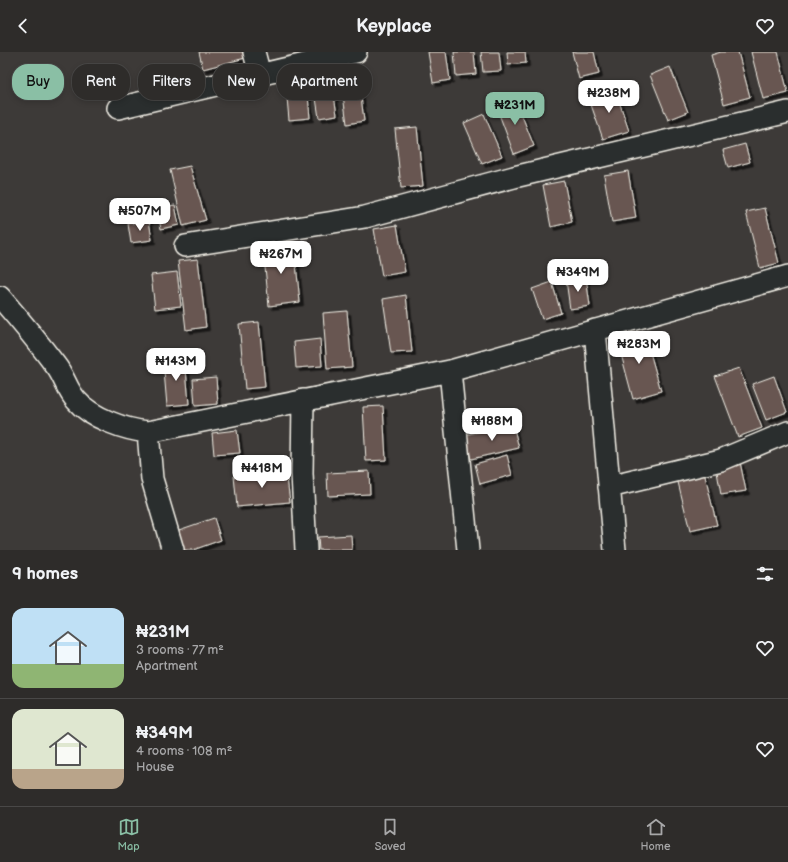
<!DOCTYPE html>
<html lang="en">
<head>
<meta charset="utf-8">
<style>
  body { margin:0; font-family:"Balsamiq Sans",sans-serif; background:#3a3836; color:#f1f3f6; height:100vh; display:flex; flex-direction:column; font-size:15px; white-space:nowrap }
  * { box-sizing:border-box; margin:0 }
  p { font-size:13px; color:#a7a7a8 }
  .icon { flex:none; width:22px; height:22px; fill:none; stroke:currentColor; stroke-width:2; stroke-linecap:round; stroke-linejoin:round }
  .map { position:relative; height:498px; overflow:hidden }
  .side { display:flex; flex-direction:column; background:#2e2c2a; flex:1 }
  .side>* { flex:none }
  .guide { position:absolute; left:12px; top:12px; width:400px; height:36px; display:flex; gap:8px }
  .price { position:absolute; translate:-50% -34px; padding:0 9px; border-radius:8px; background:#fff; color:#222; font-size:13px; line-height:26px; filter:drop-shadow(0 1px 2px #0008) }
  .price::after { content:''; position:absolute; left:50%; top:24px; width:12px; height:9px; margin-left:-6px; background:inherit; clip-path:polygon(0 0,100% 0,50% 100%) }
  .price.active { background:#8abfa5; color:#111 }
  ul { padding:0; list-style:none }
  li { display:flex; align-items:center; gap:12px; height:100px; padding:0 12px }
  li+li { border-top:1px solid #494847 }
  li span { display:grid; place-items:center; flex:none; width:112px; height:80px; border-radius:12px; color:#555 }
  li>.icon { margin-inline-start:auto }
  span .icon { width:48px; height:48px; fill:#fffc; stroke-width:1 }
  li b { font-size:17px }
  h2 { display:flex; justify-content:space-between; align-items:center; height:48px; padding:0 12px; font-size:17px }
  .pill { padding:0 14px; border-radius:16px; background:#2e2c2a; box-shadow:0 2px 6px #0003,0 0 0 1px #494847; font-size:14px; line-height:36px }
  .pill.active { background:#8abfa5; color:#111 }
  header { display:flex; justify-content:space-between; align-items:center; height:52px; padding:0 12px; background:#2e2c2a; font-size:18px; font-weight:600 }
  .dock { display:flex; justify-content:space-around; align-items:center; height:56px; border-top:1px solid #494847; background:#2e2c2a; font-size:11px; color:#a7a7a8 }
  .dock a { display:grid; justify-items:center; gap:2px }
  .dock .active { color:#8abfa5 }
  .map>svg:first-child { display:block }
  .building { fill:#685751; stroke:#f4f1e8; filter:url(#shadow) }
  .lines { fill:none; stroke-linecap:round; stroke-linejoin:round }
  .minor-casing { stroke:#f4f1e8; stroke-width:24 }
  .minor { stroke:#2a2d2e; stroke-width:21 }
</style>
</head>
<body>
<header><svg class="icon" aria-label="back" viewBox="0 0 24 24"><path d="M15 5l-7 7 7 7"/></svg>Keyplace<svg class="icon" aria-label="heart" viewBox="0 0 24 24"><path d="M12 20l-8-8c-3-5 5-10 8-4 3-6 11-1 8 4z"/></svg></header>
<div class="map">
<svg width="788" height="498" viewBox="0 0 788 498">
  <defs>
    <filter id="shadow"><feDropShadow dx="3.5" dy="3.5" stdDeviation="0" flood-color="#0009"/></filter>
  </defs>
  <rect width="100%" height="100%" fill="#3d3a38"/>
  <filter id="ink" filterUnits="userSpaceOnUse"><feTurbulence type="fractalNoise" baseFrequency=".025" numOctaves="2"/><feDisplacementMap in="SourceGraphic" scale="8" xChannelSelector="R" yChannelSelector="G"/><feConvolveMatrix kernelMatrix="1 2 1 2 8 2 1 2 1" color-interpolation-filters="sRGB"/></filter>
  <g filter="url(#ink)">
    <path class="building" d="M199,0H252L253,4L203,17Z
      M428,0H446L450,28L433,31Z
      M454,0H474L476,22L456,24Z
      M481,0H499L501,19L483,20Z
      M507,0H525L526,11L508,13Z
      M572,0H594L599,22L579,27Z
      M721,0H738L750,45L724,52L711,3Z
      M751,0H778L788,41L763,47Z
      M357,12L364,69L347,72L339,14Z
      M670,15L688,60L668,68L650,23Z
      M306,21L310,66L289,68L285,23Z
      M331,24L337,63L319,66L313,26Z
      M615,37L629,79L603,87L589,47Z
      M515,46L534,94L514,102L496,54Z
      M484,62L502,104L482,112L464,71Z
      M417,75L423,134L401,136L395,77Z
      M745,92L750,110L728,116L723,98Z
      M190,114L206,168L183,174L170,118Z
      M628,119L636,166L612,170L604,123Z
      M564,129L572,170L551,175L543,133Z
      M175,153L179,173L161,177L157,156Z
      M765,156L779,211L760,216L746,160Z
      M149,168L152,188L131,191L128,172Z
      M397,173L405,220L382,224L374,177Z
      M294,193L300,250L269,254L263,196Z
      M198,207L206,275L186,278L178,209Z
      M177,220L181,254L155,257L151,223Z
      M586,225L590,254L570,257L566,228Z
      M552,230L561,261L542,267L532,237Z
      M406,243L412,300L391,301L383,247Z
      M347,259L352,315L327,317L323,261Z
      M259,270L265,335L245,337L239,272Z
      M644,279L661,339L633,347L617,287Z
      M320,287L322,314L296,316L294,290Z
      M185,305L189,352L167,354L163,307Z
      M739,316L762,376L738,385L715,324Z
      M774,324L787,360L766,368L752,332Z
      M216,325L218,352L195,354L193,327Z
      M383,354L386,408L366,409L363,355Z
      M513,373L519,396L471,407L464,383Z
      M237,378L240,401L214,403L212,381Z
      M507,403L512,423L480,432L475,412Z
      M740,410L746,439L721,443L716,414Z
      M286,418L290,450L237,455L234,424Z
      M369,419L370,442L328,444L327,421Z
      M704,420L717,473L690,479L677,426Z
      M214,466L221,488L193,498H179L173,480Z
      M351,483L352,498H319L318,485Z"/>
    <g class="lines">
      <g class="minor-casing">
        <path id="minor" d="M254,0L260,23
          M118,56L356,0
          M185,194L365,165L514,125L788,60
          M0,245C19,267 38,290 56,314C64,324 67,338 76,348C91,366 126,378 148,380L450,319L788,224
          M595,278L615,498
          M450,319L468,498
          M303,348L302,422L306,498
          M148,380L152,427L173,498
          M609,435L721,408L788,380"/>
      </g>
      <use href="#minor" class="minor"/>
    </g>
  </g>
</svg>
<b class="price" style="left:609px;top:62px">₦238M</b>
<b class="price active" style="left:515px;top:74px">₦231M</b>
<b class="price" style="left:140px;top:180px">₦507M</b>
<b class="price" style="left:281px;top:223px">₦267M</b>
<b class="price" style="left:578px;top:241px">₦349M</b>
<b class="price" style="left:639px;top:313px">₦283M</b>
<b class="price" style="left:176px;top:330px">₦143M</b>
<b class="price" style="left:492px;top:390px">₦188M</b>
<b class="price" style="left:262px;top:437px">₦418M</b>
<div class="guide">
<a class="pill active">Buy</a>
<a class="pill">Rent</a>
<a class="pill">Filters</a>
<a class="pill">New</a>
<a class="pill">Apartment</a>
</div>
</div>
<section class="side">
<h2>9 homes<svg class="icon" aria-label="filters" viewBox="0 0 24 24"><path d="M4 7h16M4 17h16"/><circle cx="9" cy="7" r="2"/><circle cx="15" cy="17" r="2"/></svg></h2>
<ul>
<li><span style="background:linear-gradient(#bfe0f5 70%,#8fb573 0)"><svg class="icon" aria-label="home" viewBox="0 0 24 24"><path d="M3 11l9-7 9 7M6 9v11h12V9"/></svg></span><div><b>₦231M</b><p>3 rooms · 77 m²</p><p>Apartment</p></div><svg class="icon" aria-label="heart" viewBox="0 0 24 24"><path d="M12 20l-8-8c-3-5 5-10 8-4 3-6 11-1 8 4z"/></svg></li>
<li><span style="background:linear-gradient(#dfe7d0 75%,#b9a48a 0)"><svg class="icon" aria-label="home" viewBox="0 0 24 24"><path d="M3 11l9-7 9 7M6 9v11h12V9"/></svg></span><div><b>₦349M</b><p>4 rooms · 108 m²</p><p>House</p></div><svg class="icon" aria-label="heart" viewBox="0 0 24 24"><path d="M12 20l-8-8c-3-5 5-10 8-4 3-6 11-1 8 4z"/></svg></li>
</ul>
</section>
<nav class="dock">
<a class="active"><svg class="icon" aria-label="map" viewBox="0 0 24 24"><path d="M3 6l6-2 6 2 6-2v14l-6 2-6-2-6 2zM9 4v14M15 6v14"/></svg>Map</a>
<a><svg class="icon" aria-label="saved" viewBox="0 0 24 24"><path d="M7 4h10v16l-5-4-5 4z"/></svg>Saved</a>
<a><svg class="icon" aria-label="home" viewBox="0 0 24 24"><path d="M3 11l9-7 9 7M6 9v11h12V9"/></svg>Home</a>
</nav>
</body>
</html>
